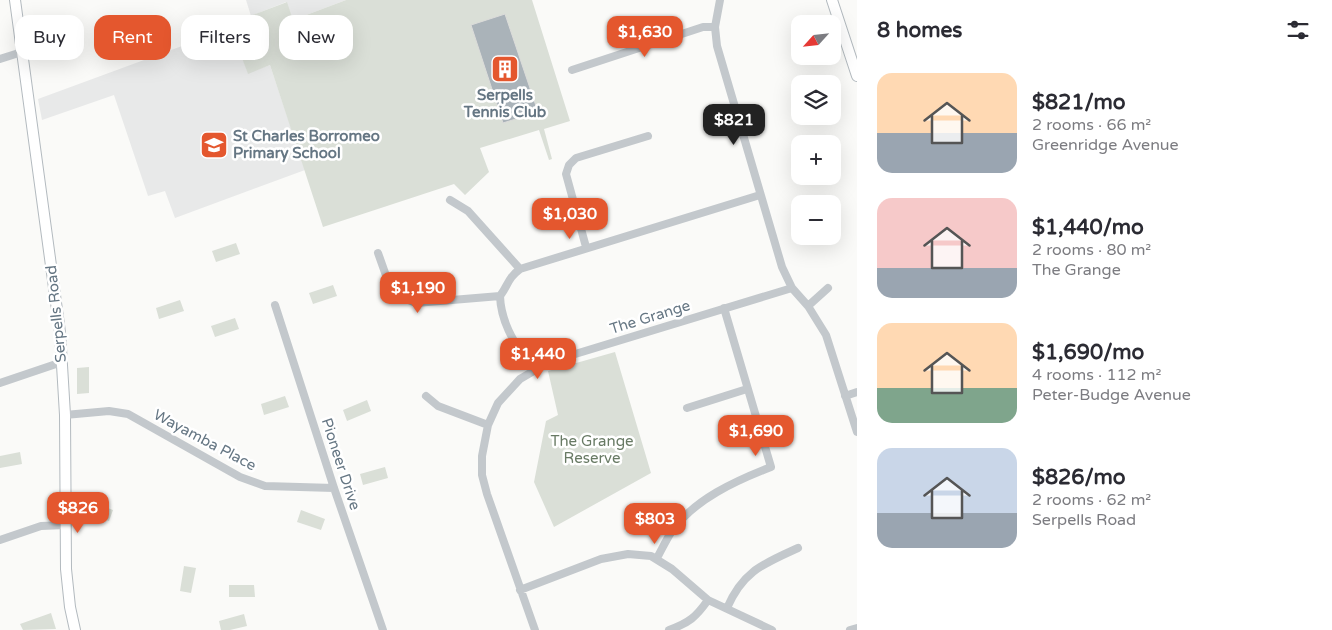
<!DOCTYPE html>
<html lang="en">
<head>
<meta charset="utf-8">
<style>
  body { margin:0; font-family:"Varela Round",sans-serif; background:#f7f7f7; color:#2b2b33; height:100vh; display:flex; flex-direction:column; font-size:19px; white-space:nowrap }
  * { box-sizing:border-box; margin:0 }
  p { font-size:16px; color:#7c7c81 }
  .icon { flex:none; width:28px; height:28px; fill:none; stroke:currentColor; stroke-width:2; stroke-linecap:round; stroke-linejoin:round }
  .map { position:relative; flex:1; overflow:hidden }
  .drawer { display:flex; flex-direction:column; background:#fff; width:475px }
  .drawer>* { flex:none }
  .guide { position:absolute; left:15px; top:15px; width:475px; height:45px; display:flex; gap:10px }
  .needle { width:32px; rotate:243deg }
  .tools { position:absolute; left:791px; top:15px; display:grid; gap:10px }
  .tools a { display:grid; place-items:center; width:50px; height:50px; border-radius:10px; background:#fff; box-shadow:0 5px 20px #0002; font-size:25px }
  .price { position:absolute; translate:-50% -42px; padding:0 11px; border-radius:10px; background:#e4572e; color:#fff; font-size:16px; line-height:32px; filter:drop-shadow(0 1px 2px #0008) }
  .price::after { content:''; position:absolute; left:50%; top:30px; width:15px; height:11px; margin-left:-8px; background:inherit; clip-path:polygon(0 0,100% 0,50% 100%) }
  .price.on { background:#222; color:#fff }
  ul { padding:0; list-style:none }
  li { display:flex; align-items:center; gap:15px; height:125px; padding:0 20px }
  li span { display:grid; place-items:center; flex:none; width:140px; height:100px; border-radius:15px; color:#555 }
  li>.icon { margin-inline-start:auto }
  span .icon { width:60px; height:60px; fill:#fffc; stroke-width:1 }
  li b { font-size:21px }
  h2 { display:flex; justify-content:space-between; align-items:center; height:60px; padding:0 20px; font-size:21px }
  .pill { padding:0 18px; border-radius:15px; background:#fff; box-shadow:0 5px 20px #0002; font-size:18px; line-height:45px }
  .pill.on { background:#e4572e; color:#fff }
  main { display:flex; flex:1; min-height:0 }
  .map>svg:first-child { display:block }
  .built { fill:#e8e9e9 }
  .green { fill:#dadfd7 }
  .building { fill:#aab3b9; stroke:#dcdcda }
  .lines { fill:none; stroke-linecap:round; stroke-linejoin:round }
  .secondary-casing { stroke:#b3babf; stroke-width:12 }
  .street { stroke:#c3c8cc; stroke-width:8 }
  .secondary { stroke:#fff; stroke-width:10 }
  .labels { text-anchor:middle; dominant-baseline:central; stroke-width:5; stroke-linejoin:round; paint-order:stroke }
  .poi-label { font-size:15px; font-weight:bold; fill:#657683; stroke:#fff }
  .street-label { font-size:15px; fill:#657683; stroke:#fff }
  .park-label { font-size:15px; fill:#687a64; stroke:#fff }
</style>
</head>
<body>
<main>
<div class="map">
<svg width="857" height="630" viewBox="0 0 857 630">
  <rect width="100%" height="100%" fill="#fafaf8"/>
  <path class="built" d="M246,0H346L293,20L286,2L251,16Z
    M231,28L248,73L270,65L305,170L175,218L165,191L148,196L114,95L42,120L38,99Z"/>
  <path class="green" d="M346,0H532L570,121L544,129L552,159L549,160L539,130L480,148L489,172L465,195L454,184L323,227L270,65L248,74L229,24L287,2L293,20Z
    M236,243L240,254L216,262L212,251Z
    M333,285L337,296L313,304L309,293Z
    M180,300L184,311L159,319L156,308Z
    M235,318L239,329L215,337L211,326Z
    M615,352L651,473L554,527L534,482L546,421L558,415L548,371Z
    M89,367V393L77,394V368Z
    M285,396L289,407L264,415L261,404Z
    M367,400L371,411L347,421L343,410Z
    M20,452L22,464L0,468V456Z
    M385,467L388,478L363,485L360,474Z
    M89,501L113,510L109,521L85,512Z
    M301,510L325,519L321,530L297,522Z
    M184,566L196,568L191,593L180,591Z
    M229,585H254L255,597H229Z
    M51,613L56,629L23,630L20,624Z
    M244,614L247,626L230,630H221L219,621Z"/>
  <path class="building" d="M505,14L538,112L503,123L471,25Z"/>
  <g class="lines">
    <g class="secondary-casing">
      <path id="secondary" d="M15,0L60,332L65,415L66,569L70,607L75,630
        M832,0L857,76"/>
    </g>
    <path class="street" d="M720,0L715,27L717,46L782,267L792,288L808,306L826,335L857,432
      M0,59L22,52
      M572,70L703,27H715
      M450,200L468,211L520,269
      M586,247L566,174L569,165L576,158L648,136
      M378,253L389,284L399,296L416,303L500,296
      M275,305L334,488L383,630
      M808,306L828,288
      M532,370C517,346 501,325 500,296C509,284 507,279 520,269L760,195
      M0,383L62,362
      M426,396L438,406L488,425
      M845,396L857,392
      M687,408L747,389
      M65,415L109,411L128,414L240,477L265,486L334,488
      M0,540L41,526L65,525
      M657,558C662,549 666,540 672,531C695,499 735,481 771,467L724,308
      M520,590L601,559L628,554L651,556L672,569L708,600L772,630
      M727,608C743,571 763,564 798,548
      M535,630L487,494L482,475V456L488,425L498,403L520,379L549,362L792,288
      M669,630C689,623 696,617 708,600
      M850,630L857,628"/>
    <use href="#secondary" class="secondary"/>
  </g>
  <defs>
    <g id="building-square" transform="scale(1.4375)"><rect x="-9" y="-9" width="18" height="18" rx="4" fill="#e4572e" stroke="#fff"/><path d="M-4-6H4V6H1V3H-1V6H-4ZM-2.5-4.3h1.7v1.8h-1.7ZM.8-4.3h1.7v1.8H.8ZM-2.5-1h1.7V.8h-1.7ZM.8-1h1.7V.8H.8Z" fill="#fff"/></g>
    <g id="school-square" transform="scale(1.4375)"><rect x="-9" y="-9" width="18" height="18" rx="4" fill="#e4572e" stroke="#fff"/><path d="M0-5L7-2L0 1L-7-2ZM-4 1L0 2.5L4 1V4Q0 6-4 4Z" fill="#fff"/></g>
  </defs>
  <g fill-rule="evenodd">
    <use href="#building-square" x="505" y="69"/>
    <use href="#school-square" x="214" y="145"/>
  </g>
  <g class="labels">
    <g class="poi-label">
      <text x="505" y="95">Serpells<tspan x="505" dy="17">Tennis Club</tspan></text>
      <text x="233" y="136" text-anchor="start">St Charles Borromeo<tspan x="233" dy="17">Primary School</tspan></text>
    </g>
    <g class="street-label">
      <text transform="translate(56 314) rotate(-96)">Serpells Road</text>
      <text transform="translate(650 317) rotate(-17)">The Grange</text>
      <text transform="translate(205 440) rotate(28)">Wayamba Place</text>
      <text transform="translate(341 464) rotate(72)">Pioneer Drive</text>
    </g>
    <g class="park-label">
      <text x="592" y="441">The Grange<tspan x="592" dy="17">Reserve</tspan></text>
    </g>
  </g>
</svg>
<div class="tools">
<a><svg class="needle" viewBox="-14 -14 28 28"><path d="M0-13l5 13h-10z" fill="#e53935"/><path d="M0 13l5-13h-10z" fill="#7c7c81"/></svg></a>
<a><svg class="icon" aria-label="layers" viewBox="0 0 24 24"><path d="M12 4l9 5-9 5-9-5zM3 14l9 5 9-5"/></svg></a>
<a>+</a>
<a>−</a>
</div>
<b class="price" style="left:645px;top:58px">$1,630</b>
<b class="price on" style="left:734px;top:146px">$821</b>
<b class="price" style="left:570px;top:240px">$1,030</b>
<b class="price" style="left:418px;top:314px">$1,190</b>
<b class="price" style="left:538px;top:380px">$1,440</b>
<b class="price" style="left:756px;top:457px">$1,690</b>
<b class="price" style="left:78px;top:534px">$826</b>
<b class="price" style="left:655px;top:545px">$803</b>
<div class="guide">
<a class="pill">Buy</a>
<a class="pill on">Rent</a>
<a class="pill">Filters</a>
<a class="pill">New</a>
</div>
</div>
<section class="drawer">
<h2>8 homes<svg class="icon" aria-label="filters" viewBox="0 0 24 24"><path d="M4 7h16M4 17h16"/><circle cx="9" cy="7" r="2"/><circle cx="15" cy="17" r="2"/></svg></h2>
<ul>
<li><span style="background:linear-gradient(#ffd9b3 60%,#9aa5b1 0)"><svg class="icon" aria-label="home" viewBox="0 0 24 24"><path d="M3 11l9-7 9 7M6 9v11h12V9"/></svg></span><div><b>$821/mo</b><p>2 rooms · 66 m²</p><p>Greenridge Avenue</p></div></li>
<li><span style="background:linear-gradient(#f6c9c9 70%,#9aa5b1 0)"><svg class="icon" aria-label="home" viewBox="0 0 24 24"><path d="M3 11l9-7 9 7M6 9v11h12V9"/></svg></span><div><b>$1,440/mo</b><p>2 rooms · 80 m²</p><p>The Grange</p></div></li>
<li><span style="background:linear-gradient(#ffd9b3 65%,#7fa58c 0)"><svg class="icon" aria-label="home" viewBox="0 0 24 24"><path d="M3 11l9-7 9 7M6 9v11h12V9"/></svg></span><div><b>$1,690/mo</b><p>4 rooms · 112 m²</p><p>Peter-Budge Avenue</p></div></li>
<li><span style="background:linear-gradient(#c9d6e8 65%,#9aa5b1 0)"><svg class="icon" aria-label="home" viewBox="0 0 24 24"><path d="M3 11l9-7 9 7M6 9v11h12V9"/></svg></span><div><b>$826/mo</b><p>2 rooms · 62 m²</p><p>Serpells Road</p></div></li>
</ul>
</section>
</main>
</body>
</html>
